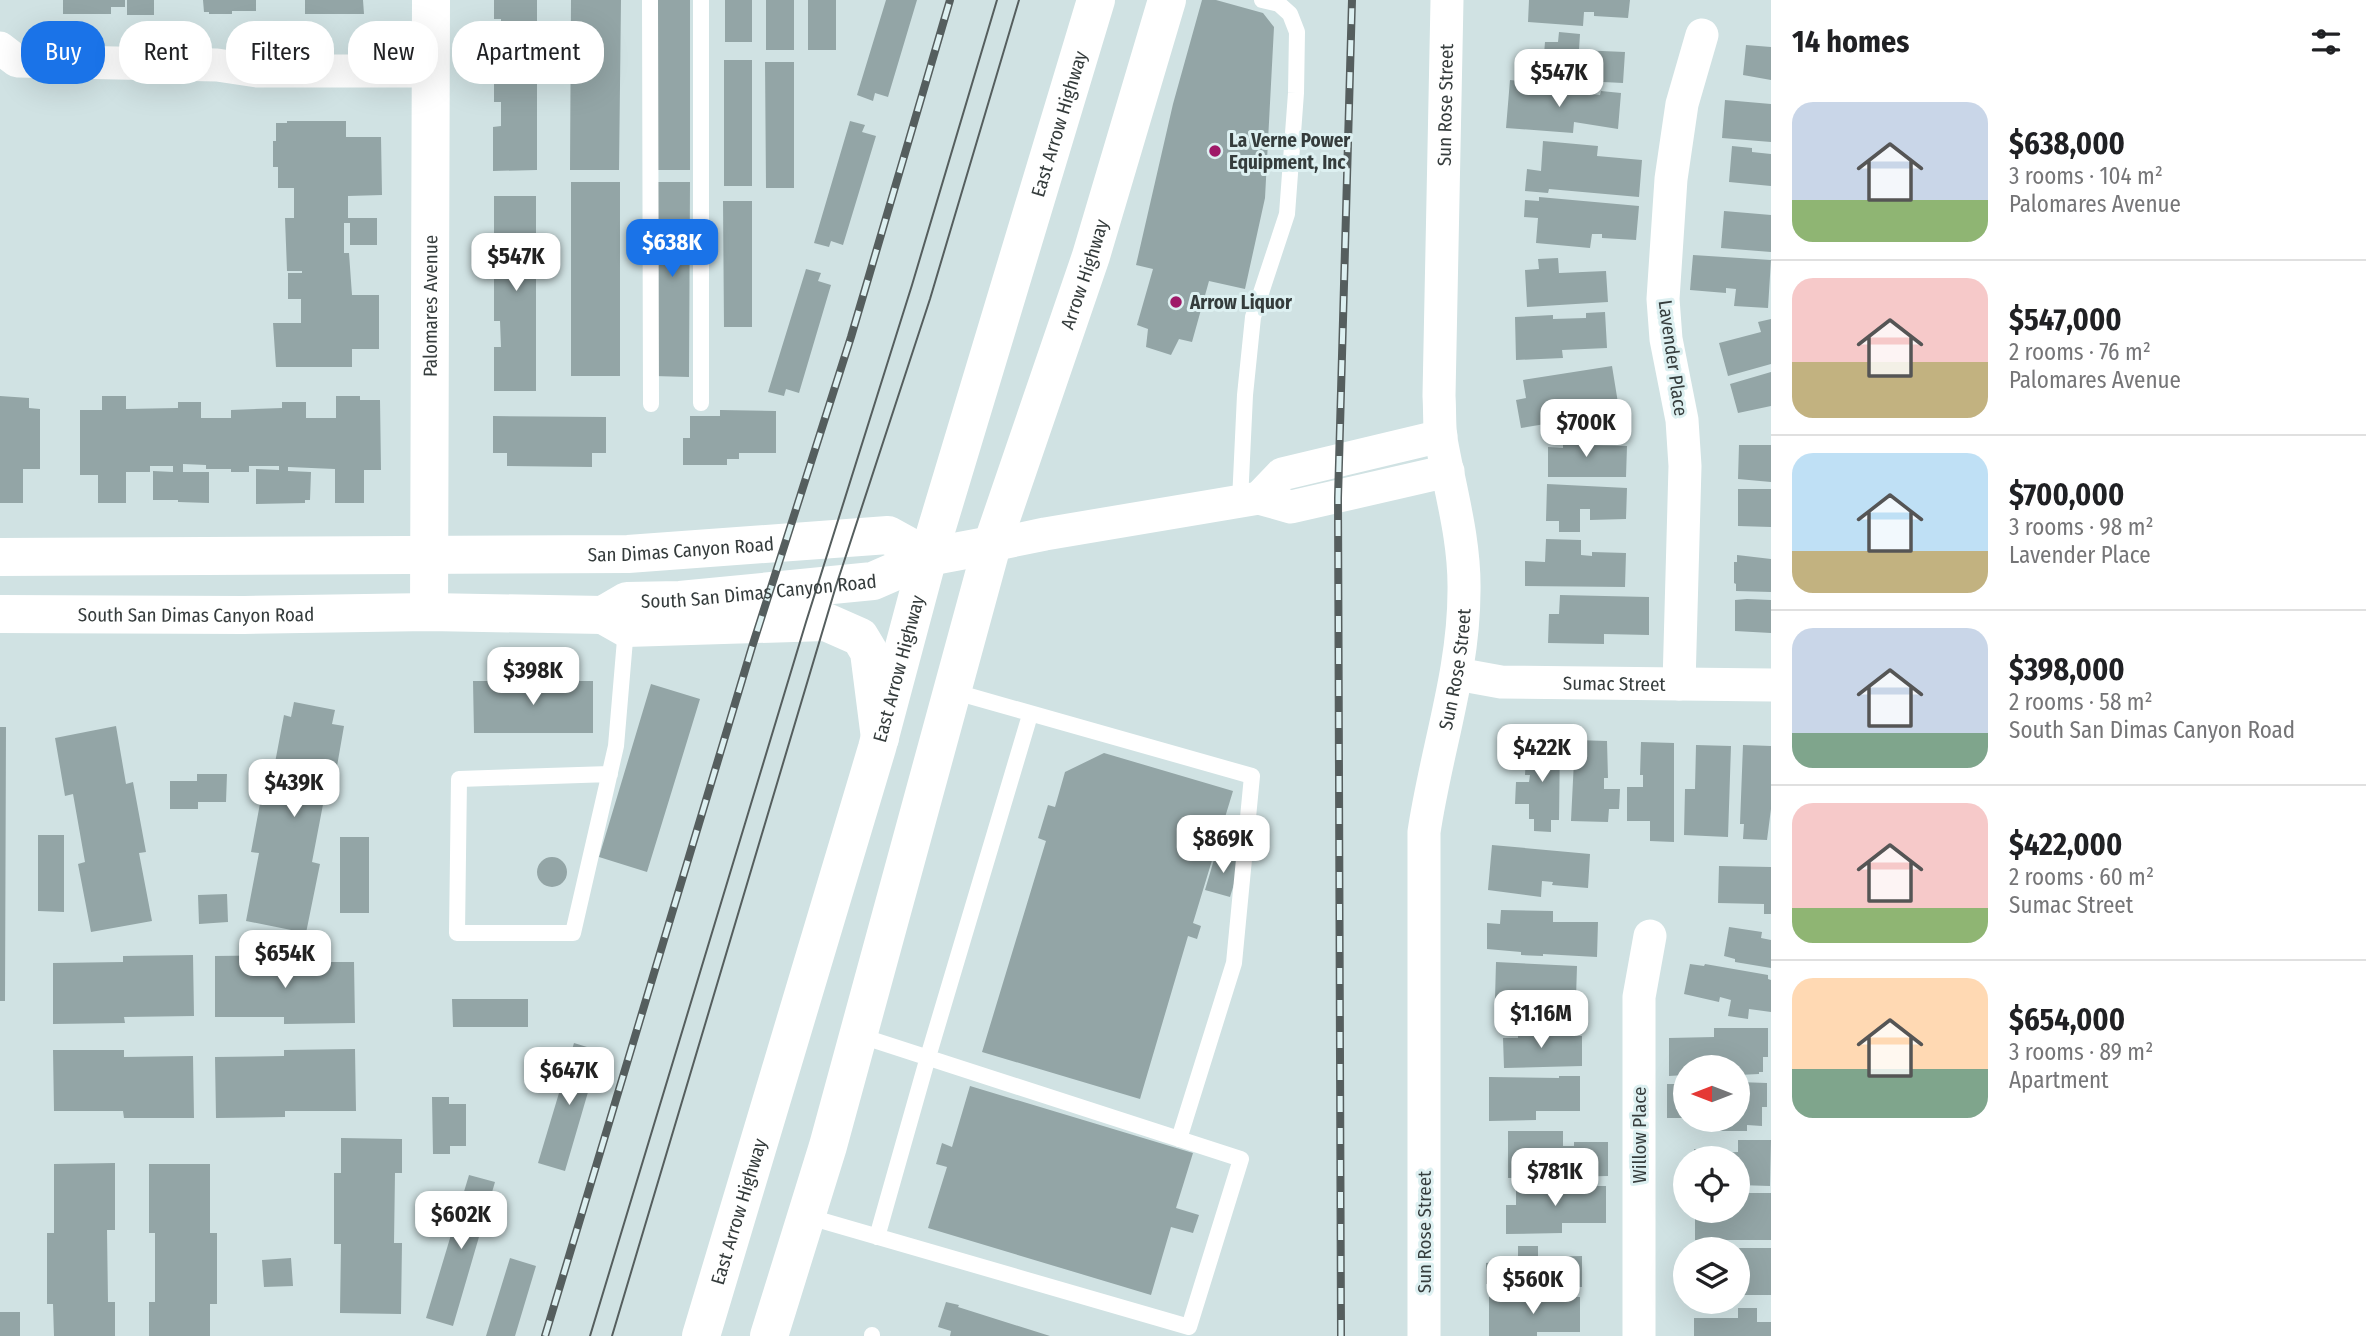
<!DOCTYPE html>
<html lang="en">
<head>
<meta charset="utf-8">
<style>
  body { margin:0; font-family:"Fira Sans Condensed",sans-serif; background:#f2f2f2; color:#202124; height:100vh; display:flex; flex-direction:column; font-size:26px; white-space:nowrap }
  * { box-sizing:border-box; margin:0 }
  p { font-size:23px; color:#757577 }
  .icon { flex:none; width:38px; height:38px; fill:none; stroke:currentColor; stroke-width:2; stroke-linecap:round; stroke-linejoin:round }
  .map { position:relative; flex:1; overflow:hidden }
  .drawer { display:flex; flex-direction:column; background:#fff; width:595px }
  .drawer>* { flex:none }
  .top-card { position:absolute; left:21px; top:21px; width:665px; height:63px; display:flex; gap:14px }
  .needle { width:46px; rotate:270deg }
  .fabs { position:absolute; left:1673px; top:1055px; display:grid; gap:14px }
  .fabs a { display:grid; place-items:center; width:77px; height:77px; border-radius:50%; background:#fff; box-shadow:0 7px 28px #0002; font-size:35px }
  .price { position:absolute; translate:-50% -60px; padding:0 16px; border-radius:14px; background:#fff; color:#222; font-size:23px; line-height:46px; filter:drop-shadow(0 2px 4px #0008) }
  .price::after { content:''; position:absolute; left:50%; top:42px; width:21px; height:16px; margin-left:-10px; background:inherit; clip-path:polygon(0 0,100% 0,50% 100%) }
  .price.active { background:#1a73e8; color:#fff }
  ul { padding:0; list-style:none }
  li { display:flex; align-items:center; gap:21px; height:175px; padding:0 21px }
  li+li { border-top:2px solid #e0e0e0 }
  li span { display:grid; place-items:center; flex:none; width:196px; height:140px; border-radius:21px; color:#555 }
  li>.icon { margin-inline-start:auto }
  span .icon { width:84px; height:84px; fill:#fffc; stroke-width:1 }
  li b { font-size:30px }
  h2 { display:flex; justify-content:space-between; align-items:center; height:84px; padding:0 21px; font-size:30px }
  .pill { padding:0 24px; border-radius:28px; background:#fff; box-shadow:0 7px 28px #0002; font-size:24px; line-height:63px }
  .pill.active { background:#1a73e8; color:#fff }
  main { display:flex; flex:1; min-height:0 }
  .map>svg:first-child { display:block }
  .building { fill:#93a5a6 }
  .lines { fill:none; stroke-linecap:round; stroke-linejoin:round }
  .service { stroke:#fff; stroke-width:16 }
  .minor { stroke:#fff; stroke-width:33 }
  .tertiary { stroke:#fff; stroke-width:38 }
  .secondary { stroke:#fff; stroke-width:38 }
  .primary { stroke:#fff; stroke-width:38 }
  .tram { stroke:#555e5e; stroke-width:2 }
  .rail-casing { stroke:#555e5e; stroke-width:8 }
  .rail { stroke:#ddf0f1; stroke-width:5; stroke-dasharray:16; stroke-linecap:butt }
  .poi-dot { fill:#9f1968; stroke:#ddf0f1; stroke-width:2.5 }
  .labels { text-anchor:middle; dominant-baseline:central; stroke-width:6; stroke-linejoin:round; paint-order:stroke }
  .street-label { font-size:19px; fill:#353c3c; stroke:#ddf0f1 }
  .poi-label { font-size:19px; font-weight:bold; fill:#353c3c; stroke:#ddf0f1; text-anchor:start }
</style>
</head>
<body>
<main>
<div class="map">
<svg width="1771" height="1336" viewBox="0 0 1771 1336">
  <rect width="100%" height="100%" fill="#d0e2e3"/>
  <path class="building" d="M63,0H125V7H111V14H63Z
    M127,0H154V15H127Z
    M203,0H256V11H232V14H209V12H204Z
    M305,0H363L364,14H305Z
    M494,0H537V170L493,171V127L501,126V102H494V44H501V19H494Z
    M571,0H621L619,170H570Z
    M655,0H690V170H654Z
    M725,0H752V42H725Z
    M766,0H794V50H766Z
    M808,0H836V50H808Z
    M886,0H917L888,97L875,93L873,101L857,95Z
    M1202,0H1216L1263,13L1274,27L1265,198L1245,289L1209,281L1192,342L1179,339L1171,355L1146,347L1148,329L1137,325L1153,269L1136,265L1173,104Z
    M1529,0H1630L1628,18L1594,16V12H1584L1583,26L1528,22Z
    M1559,32L1580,34L1579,50L1625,52L1623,83L1542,79L1545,42H1558Z
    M1746,45L1771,47V80L1743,75Z
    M724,60H752V186H724Z
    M765,62H794V188H766Z
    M1510,80L1529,82V86L1568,90L1567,92L1600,95L1601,91L1621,93L1618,129L1574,122L1573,133L1506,128Z
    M1725,100L1771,104V142L1722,138Z
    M287,121H346V137H381L382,195L348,196V218H377V245H350V223H344V253H349L352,295H379V349H352V367H276L273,323H301V299H288V273H302V271H287L285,218H294V188H278V167H273V141H276V123H287Z
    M850,121L865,125L862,132L876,136L843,245L831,241L829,247L814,243Z
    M1543,141L1598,146L1597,156L1642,160L1639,197L1549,189L1548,193L1525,191L1527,169L1541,171Z
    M1732,146L1752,148V152L1771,154V186L1729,182Z
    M571,182H620V376H571Z
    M655,182H690L689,377L654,376Z
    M494,196H536V391H494V347H501L500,321H494V264H500V239H494Z
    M1539,197L1639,206L1636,240L1602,238V234H1592L1590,248L1536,243L1538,218L1524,217L1525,200L1539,201Z
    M723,201H752V327H724Z
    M1724,211L1771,215V252L1721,248Z
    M1693,255L1771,260L1768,308L1734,306L1736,289L1726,288V293L1690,290Z
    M1558,258L1559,273L1606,271L1608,302L1527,307L1525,270L1539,269L1538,259Z
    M806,269L821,273L818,281L831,285L799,393L786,389L784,396L768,392Z
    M1605,312L1607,348L1562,350L1563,358L1516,360L1515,317L1553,315V319L1586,318V313Z
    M1771,319V364L1728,376L1719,343L1761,332L1758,322Z
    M1612,366L1618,403L1573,410L1575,419L1521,428L1516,400L1526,398L1523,380Z
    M1771,372V406L1738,413L1730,384Z
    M0,396L29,398V408L40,409V469H23V503H0Z
    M102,396H126V409L178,408V402H201V418H231V410L282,408V402H306V418H336V396H360V400H380L381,470H364V503H335V469L288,467V471L311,472L310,500H305V503L256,504V469L279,470V466H249V472H231V469H206V465L183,464V472H209V503L178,502V500H153V471L173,472V466H150V472H126V503H98V475H80V410H102Z
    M720,410L776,411V453H739V459H727V465H683V438H690V416H720Z
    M493,416L606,417V453H592V467L507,466V453H493Z
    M1563,434H1584V445L1627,446L1626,477H1548V447L1563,448Z
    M1739,445H1771V482L1738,479Z
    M1547,484L1627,488L1626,519L1590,520V509H1580V532H1559V521H1546Z
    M1738,489H1771V527L1738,526Z
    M1546,539L1581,540V555L1592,556V552L1626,553L1625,587L1525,586V561L1545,562Z
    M1737,555L1771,559V592L1736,591V584L1734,583V562H1737Z
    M1560,595L1649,597V635L1604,634V644L1548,643L1549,614H1559Z
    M1747,599L1771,600V633L1735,631V600Z
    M530,678H549V681H593V733H474L473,681H530Z
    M651,684L700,699L647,872L599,857Z
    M294,702L335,710L332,724L344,726L332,795L325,794L312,862L320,864L306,933L246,921L259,853L251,852L264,782L271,784L284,715L291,717Z
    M116,726L126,784L133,782L146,852L139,853L152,921L91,932L78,864L85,862L73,794L65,796L55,738Z
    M0,727H6L5,1001H0Z
    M1529,740L1560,741L1559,820H1551V832L1534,831V819H1529V804H1515L1516,782H1529L1530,775H1525L1526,755H1529Z
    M1575,740L1607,741L1608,778H1604V789H1620L1619,809H1609L1608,822L1571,821Z
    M1641,742L1674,743V842L1650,841V821H1627V787H1643V775H1640Z
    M1696,745L1731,746L1728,837L1684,835L1685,789H1695Z
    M1743,745L1771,746V809L1767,840L1743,839L1744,824H1740Z
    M1104,753L1233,791L1193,923L1201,926L1197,939L1188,936L1140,1099L982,1052L1046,841L1038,838L1048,805L1055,807L1065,772Z
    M197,774H227L226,802H198V809H170V781H197Z
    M38,835H64V912L38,911Z
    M340,837H369V913H340Z
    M1492,845L1590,854L1588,888L1552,885L1553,882L1542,881L1541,897L1488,890Z
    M1216,853L1241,861L1230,897L1205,890Z
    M537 872a15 15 0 1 1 30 0a15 15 0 1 1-30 0Z
    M1719,866L1771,867V914H1764V904L1718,903Z
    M227,894L228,922L199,924L198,895Z
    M1501,910L1553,911V922H1598L1597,957L1543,954V956L1521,955V952L1487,949V923L1500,924Z
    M1729,927L1762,932L1761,938L1771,940V968L1735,962V959L1724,956Z
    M193,955L194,1016L124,1017L125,1023L53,1024V963L123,962V956Z
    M285,955V962H354L355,1023L284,1024V1017H215V956Z
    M1496,962L1577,966L1576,998L1540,999V992H1529V1011H1508L1509,999H1495Z
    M1690,964L1704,966L1705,964L1768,975V979L1771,980V1012L1749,1009L1748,1019L1728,1016L1731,1000L1720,997L1719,1002L1684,994Z
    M452,999H528V1027H453Z
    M1518,1025H1538V1036H1582V1066L1504,1068L1503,1038H1518Z
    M1714,1028H1768V1057H1763V1072H1759V1074L1738,1075V1068H1685V1075L1669,1076V1038L1714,1037Z
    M574,1043L600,1051L565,1171L538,1163Z
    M355,1049L356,1111H285V1117L216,1118L215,1057L284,1056V1050Z
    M53,1050H124V1057L193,1056L194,1118H124L123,1111H54Z
    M1559,1076H1580V1111H1536V1120L1489,1121V1077L1559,1078Z
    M1738,1082L1767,1083V1107H1762V1126L1747,1125V1131H1713V1120H1738Z
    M1667,1084H1685V1118H1667Z
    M970,1086L1193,1153L1176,1208L1199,1215L1193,1233L1171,1227L1151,1295L928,1228L947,1167L936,1164L942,1143L952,1147Z
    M432,1097H449V1104H466V1146H450V1154H433Z
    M1508,1131H1563V1146H1574V1142H1608V1176L1508,1178Z
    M341,1138L402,1139V1173H395L394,1243H402L401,1314L340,1313L341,1244H334V1173H341Z
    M1738,1140H1771L1770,1186L1738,1185V1158H1694V1149H1714V1153L1738,1152Z
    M115,1163V1230H107L108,1302H115V1336H54L53,1304H47V1233H54V1164Z
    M149,1164H210V1233H217V1304H210V1336H149V1302H155V1233H149Z
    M469,1175L495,1182L453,1326L426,1318Z
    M1516,1186H1606V1223H1562V1233L1506,1234V1205H1516Z
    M1739,1193H1771V1240H1695V1211H1738Z
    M1518,1246H1538V1257L1582,1256V1287L1504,1288V1284H1486V1263L1518,1259Z
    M1738,1248H1771V1295H1738Z
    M291,1258L293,1286L264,1287L262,1260Z
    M510,1258L536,1266L515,1336H486Z
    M1489,1297L1560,1301V1297H1580V1332H1537V1336H1489Z
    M946,1302L959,1305L958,1307L1050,1336H950L951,1331L938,1327Z
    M1738,1308H1757V1322H1771V1336H1694V1318H1738Z
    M0,1312H20V1336H0Z"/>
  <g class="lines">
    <path class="service" d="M650,0L651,404
      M701,0V403
      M1240,501L1245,395L1253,317L1287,214L1296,93L1297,32L1290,14L1279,4L1262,0
      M952,691L1252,776L1234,963L1179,1139
      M610,774L459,779L457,933H573L616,746L626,628
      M806,1216L1189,1327L1241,1159L858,1035
      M877,1237L928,1057L1030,715
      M872,1336V1335"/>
    <g class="minor">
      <path d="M0,48L17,61L217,65L257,71H432"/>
      <path d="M1259,498L1282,474L1441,436"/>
      <path d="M992,545L1045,534L1259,498L1291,507L1448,471"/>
      <path id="s1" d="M1457,674L1501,682L1771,685"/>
      <path d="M1679,684L1685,466L1682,420L1666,339L1663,299L1671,179L1682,104L1702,35"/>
      <path id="s2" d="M1424,1336V832C1436,751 1464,673 1464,591C1465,539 1450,490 1441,439C1439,425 1440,410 1439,396L1447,0"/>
      <path d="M1639,1336V997L1650,936"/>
    </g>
    <path class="tertiary" id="s3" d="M429,612L431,0"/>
    <g class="secondary">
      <path id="s4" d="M0,557L628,554L888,535L928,557"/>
      <path id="s5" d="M0,614L244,615L429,612L603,615L627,601L680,600L873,581L928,557L992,545"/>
      <path d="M603,615L626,628L826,622L860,637L869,652L880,738"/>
    </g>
    <g class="primary">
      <path id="s6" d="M701,1336L877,748L928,557L1096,0"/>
      <path id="s7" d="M769,1336L828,1146L992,545L1091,256L1167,0"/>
    </g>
    <path class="tram" d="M590,1336L806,622L912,285L997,0
      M612,1336L836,586L930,299L1019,0"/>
    <g class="rail-casing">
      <path id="rail" d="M545,1336L752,647L851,337L950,0
        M1341,1336L1338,498L1352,0"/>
    </g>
    <use href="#rail" class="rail"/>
  </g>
  <g class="poi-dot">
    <circle cx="1215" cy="151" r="7"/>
    <circle cx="1176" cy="302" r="7"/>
  </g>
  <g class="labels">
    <g class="street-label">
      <text stroke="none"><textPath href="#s2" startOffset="1237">Sun Rose Street</textPath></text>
      <text stroke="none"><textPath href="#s6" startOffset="1264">East Arrow Highway</textPath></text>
      <text stroke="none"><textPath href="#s7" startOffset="1108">Arrow Highway</textPath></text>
      <text stroke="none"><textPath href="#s3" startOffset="306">Palomares Avenue</textPath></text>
      <text transform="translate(1673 358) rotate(82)">Lavender Place</text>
      <text stroke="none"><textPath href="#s4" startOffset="681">San Dimas Canyon Road</textPath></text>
      <text stroke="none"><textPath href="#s5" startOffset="763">South San Dimas Canyon Road</textPath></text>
      <text stroke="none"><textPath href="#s5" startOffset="196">South San Dimas Canyon Road</textPath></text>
      <text stroke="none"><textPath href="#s6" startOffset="696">East Arrow Highway</textPath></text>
      <text stroke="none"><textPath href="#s2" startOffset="670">Sun Rose Street</textPath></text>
      <text stroke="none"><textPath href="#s1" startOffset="158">Sumac Street</textPath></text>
      <text transform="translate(1639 1135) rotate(-90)">Willow Place</text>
      <text stroke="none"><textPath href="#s6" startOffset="130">East Arrow Highway</textPath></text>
      <text transform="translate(1424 1232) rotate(-90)">Sun Rose Street</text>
    </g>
    <g class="poi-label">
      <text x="1229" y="140">La Verne Power<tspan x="1229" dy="22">Equipment, Inc</tspan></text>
      <text x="1190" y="302">Arrow Liquor</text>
    </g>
  </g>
</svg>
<div class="fabs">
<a><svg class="needle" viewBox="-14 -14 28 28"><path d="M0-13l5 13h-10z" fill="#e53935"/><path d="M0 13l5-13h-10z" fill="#757577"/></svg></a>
<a><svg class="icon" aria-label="locate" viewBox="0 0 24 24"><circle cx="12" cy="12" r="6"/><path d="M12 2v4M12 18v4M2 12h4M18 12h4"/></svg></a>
<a><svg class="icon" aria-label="layers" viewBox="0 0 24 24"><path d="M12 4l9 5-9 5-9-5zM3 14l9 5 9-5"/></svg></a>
</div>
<b class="price" style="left:1559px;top:109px">$547K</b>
<b class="price active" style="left:672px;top:279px">$638K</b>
<b class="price" style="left:516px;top:293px">$547K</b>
<b class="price" style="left:1586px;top:459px">$700K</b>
<b class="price" style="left:533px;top:707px">$398K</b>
<b class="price" style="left:1542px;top:784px">$422K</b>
<b class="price" style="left:294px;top:819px">$439K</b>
<b class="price" style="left:1223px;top:875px">$869K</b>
<b class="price" style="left:285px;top:990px">$654K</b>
<b class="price" style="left:1541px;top:1050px">$1.16M</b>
<b class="price" style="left:569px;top:1107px">$647K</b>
<b class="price" style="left:1555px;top:1208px">$781K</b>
<b class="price" style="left:461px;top:1251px">$602K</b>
<b class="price" style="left:1533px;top:1316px">$560K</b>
<div class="top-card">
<a class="pill active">Buy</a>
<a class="pill">Rent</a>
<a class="pill">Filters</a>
<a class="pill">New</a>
<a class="pill">Apartment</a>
</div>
</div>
<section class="drawer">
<h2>14 homes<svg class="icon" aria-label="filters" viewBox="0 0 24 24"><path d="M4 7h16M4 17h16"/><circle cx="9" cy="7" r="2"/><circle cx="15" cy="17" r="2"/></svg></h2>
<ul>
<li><span style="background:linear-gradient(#c9d6e8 70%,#8fb573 0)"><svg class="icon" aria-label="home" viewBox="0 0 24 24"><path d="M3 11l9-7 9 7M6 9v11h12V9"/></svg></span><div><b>$638,000</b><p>3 rooms · 104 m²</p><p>Palomares Avenue</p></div></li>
<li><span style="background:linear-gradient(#f6c9c9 60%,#c2b280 0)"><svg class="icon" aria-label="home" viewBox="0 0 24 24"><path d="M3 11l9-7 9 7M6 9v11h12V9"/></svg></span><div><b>$547,000</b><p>2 rooms · 76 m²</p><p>Palomares Avenue</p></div></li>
<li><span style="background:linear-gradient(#bfe0f5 70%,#c2b280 0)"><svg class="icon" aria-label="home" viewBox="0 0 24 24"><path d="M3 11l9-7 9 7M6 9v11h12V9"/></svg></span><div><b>$700,000</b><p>3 rooms · 98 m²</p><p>Lavender Place</p></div></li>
<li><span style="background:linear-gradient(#c9d6e8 75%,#7fa58c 0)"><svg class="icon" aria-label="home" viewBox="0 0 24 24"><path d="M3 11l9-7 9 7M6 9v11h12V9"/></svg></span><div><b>$398,000</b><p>2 rooms · 58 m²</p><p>South San Dimas Canyon Road</p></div></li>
<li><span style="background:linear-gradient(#f6c9c9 75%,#8fb573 0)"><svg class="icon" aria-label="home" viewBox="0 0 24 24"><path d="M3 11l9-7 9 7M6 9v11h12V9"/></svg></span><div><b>$422,000</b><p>2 rooms · 60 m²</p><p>Sumac Street</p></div></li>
<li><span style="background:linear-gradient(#ffd9b3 65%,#7fa58c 0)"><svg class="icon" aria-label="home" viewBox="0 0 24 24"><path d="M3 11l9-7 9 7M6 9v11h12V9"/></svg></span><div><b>$654,000</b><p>3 rooms · 89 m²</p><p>Apartment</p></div></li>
</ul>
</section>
</main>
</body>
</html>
